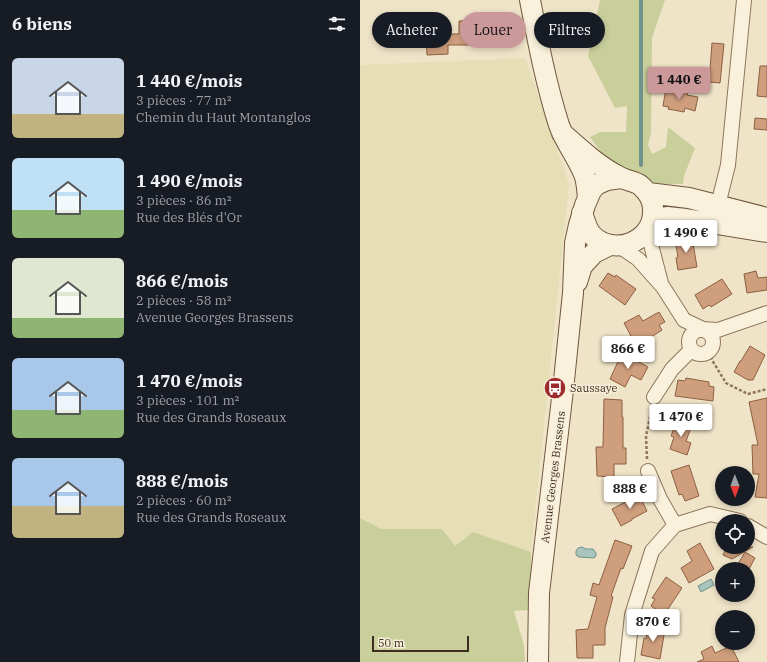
<!DOCTYPE html>
<html lang="fr">
<head>
<meta charset="utf-8">
<style>
  body { margin:0; font-family:"IBM Plex Serif",serif; background:#242831; color:#f1f3f6; height:100vh; display:flex; flex-direction:column; font-size:15px; white-space:nowrap }
  * { box-sizing:border-box; margin:0 }
  p { font-size:13px; color:#9ea1a6 }
  .icon { flex:none; width:22px; height:22px; fill:none; stroke:currentColor; stroke-width:2; stroke-linecap:round; stroke-linejoin:round }
  .map { position:relative; flex:1; overflow:hidden }
  .side { display:flex; flex-direction:column; background:#171b24; width:360px }
  .side>* { flex:none }
  .banner { position:absolute; left:12px; top:12px; width:335px; height:36px; display:flex; gap:8px }
  .needle { width:26px; rotate:179deg }
  .buttons { position:absolute; left:355px; top:466px; display:grid; gap:8px }
  .buttons a { display:grid; place-items:center; width:40px; height:40px; border-radius:50%; background:#171b24; box-shadow:0 2px 6px #0003; font-size:20px }
  .scale { position:absolute; left:12px; bottom:10px; width:97px; box-sizing:border-box; padding-left:4px; border:2px solid #3d2e20; border-top:0; font-size:11px; line-height:14px; white-space:nowrap; color:#3d2e20; -webkit-text-stroke:3px #f7eed8; paint-order:stroke }
  .price { position:absolute; translate:-50% -34px; padding:0 9px; border-radius:4px; background:#fff; color:#222; font-size:13px; line-height:26px; filter:drop-shadow(0 1px 2px #0008) }
  .price::after { content:''; position:absolute; left:50%; top:24px; width:12px; height:9px; margin-left:-6px; background:inherit; clip-path:polygon(0 0,100% 0,50% 100%) }
  .price.on { background:#cc999b; color:#111 }
  ul { padding:0; list-style:none }
  li { display:flex; align-items:center; gap:12px; height:100px; padding:0 12px }
  li span { display:grid; place-items:center; flex:none; width:112px; height:80px; border-radius:6px; color:#555 }
  li>.icon { margin-inline-start:auto }
  span .icon { width:48px; height:48px; fill:#fffc; stroke-width:1 }
  li b { font-size:17px }
  h2 { display:flex; justify-content:space-between; align-items:center; height:48px; padding:0 12px; font-size:17px }
  .tag { padding:0 14px; border-radius:18px; background:#171b24; box-shadow:0 2px 6px #0003; font-size:14px; line-height:36px }
  .tag.on { background:#cc999b; color:#111 }
  main { display:flex; flex:1; min-height:0 }
  .map>svg:first-child { display:block }
  .farmland { fill:#e6deb5 }
  .green { fill:#c9cf9b }
  .water { fill:#a9c4bc; stroke:#6f938a }
  .lines { fill:none; stroke-linecap:round; stroke-linejoin:round }
  .stream { stroke:#6f938a; stroke-width:4 }
  .building { fill:#cf9f7d; stroke:#8d5f41 }
  .street-casing { stroke:#8d765c; stroke-width:16 }
  .secondary-casing { stroke:#6f573f; stroke-width:22 }
  .path { stroke:#8d765c; stroke-width:2.5; stroke-dasharray:3 2; stroke-linecap:butt }
  .street { stroke:#faf1dc; stroke-width:14 }
  .secondary { stroke:#faf1dc; stroke-width:20 }
  .labels { text-anchor:middle; dominant-baseline:central; stroke-width:3; stroke-linejoin:round; paint-order:stroke }
  .poi-label { font-size:11px; fill:#3d2e20; stroke:#f7eed8; text-anchor:start }
  .street-label { font-size:11px; fill:#3d2e20; stroke:#f7eed8 }
</style>
</head>
<body>
<main>
<section class="side">
<h2>6 biens<svg class="icon" aria-label="filters" viewBox="0 0 24 24"><path d="M4 7h16M4 17h16"/><circle cx="9" cy="7" r="2"/><circle cx="15" cy="17" r="2"/></svg></h2>
<ul>
<li><span style="background:linear-gradient(#c9d6e8 70%,#c2b280 0)"><svg class="icon" aria-label="home" viewBox="0 0 24 24"><path d="M3 11l9-7 9 7M6 9v11h12V9"/></svg></span><div><b>1 440 €/mois</b><p>3 pièces · 77 m²</p><p>Chemin du Haut Montanglos</p></div></li>
<li><span style="background:linear-gradient(#bfe0f5 65%,#8fb573 0)"><svg class="icon" aria-label="home" viewBox="0 0 24 24"><path d="M3 11l9-7 9 7M6 9v11h12V9"/></svg></span><div><b>1 490 €/mois</b><p>3 pièces · 86 m²</p><p>Rue des Blés d'Or</p></div></li>
<li><span style="background:linear-gradient(#dfe7d0 75%,#8fb573 0)"><svg class="icon" aria-label="home" viewBox="0 0 24 24"><path d="M3 11l9-7 9 7M6 9v11h12V9"/></svg></span><div><b>866 €/mois</b><p>2 pièces · 58 m²</p><p>Avenue Georges Brassens</p></div></li>
<li><span style="background:linear-gradient(#a9c7e8 65%,#8fb573 0)"><svg class="icon" aria-label="home" viewBox="0 0 24 24"><path d="M3 11l9-7 9 7M6 9v11h12V9"/></svg></span><div><b>1 470 €/mois</b><p>3 pièces · 101 m²</p><p>Rue des Grands Roseaux</p></div></li>
<li><span style="background:linear-gradient(#a9c7e8 60%,#c2b280 0)"><svg class="icon" aria-label="home" viewBox="0 0 24 24"><path d="M3 11l9-7 9 7M6 9v11h12V9"/></svg></span><div><b>888 €/mois</b><p>2 pièces · 60 m²</p><p>Rue des Grands Roseaux</p></div></li>
</ul>
</section>
<div class="map">
<svg width="407" height="662" viewBox="0 0 407 662">
  <rect width="100%" height="100%" fill="#f0e4c8"/>
  <path class="farmland" d="M165,58L209,184L171,552L113,532L95,546L82,529H21L0,518V65Z"/>
  <path class="green" d="M240,0H305L292,38L291,133L288,145L292,154L306,147L308,127L335,148L324,176L323,184H264L230,137L240,132H266L267,106L255,108L228,56Z
    M0,518L21,529H82L95,546L113,532L171,552L170,610L154,611L164,645L165,662H0Z"/>
  <path class="water" d="M222,547L226,549H233L236,553V556L234,558L219,557L216,555V551L218,548Z
    M351,579L354,585L341,592L338,586Z"/>
  <g class="lines">
    <path class="stream" d="M281,165V0"/>
  </g>
  <path class="building" d="M120,20L121,45H88V54L67,55L66,34H99V21Z
    M352,43L364,44L360,83L349,82Z
    M400,66H407V97L397,96Z
    M306,88L328,92L327,95L338,97L335,111L325,108L324,112L308,109L309,107L303,106Z
    M395,118L407,119V130L394,129Z
    M332,237L337,267L318,270L316,258L318,257L315,240Z
    M396,271L398,278L407,277V290L387,293L384,274Z
    M248,273L255,277L256,275L276,289L265,305L239,286Z
    M362,279L372,294L351,307L349,305L343,309L335,295Z
    M299,312L305,322L299,325L302,330L288,339V341L277,347L264,323L279,315L283,321Z
    M390,346L405,355L393,380H388L374,372L380,361H381Z
    M262,353L288,367L281,380L271,375L265,387L250,379Z
    M326,378L349,382V386L354,387L353,401L315,396L318,380L325,381Z
    M407,398V498L395,497L399,474H393L392,445H398L389,402Z
    M244,399L262,400V417H263V448H266V464H254V477L237,476L236,447H243Z
    M317,420L332,425L326,441L331,443L327,455L310,449L314,437L311,436Z
    M329,465L339,496L325,501L322,494L319,495L311,471Z
    M279,495L287,511L272,519V520L261,526L252,509Z
    M255,540L272,546L263,569L261,568L251,596L253,597L245,628V645H233V658H217L216,630L228,629L237,597L230,595L233,583L239,585Z
    M340,543L354,569L329,583L321,568L332,561L327,551Z
    M367,547H393L372,559L363,555Z
    M385,552L395,558L389,569H375Z
    M306,577L322,588L304,615L291,606L295,599L292,598Z
    M288,626L305,629L300,659L281,655L284,638L286,639Z
    M352,646L355,653L371,646L379,662H337L344,659L341,652Z"/>
  <g class="lines">
    <g class="street-casing">
      <path id="street" d="M354,212L358,205L368,165L384,0
        M290,227L289,237L301,283
        M259,246L278,259L303,287L324,320L343,329L358,330L407,313
        M329 342a12 12 0 1 1 24 0a12 12 0 1 1-24 0Z
        M294,397L312,369L331,350
        M288,471L300,499L315,525
        M388,526L407,537
        M267,662L272,615L292,551L315,525L350,514L380,521"/>
    </g>
    <g class="secondary-casing">
      <path id="secondary" d="M170,0C178,42 186,84 199,125C205,142 217,157 224,174C227,181 227,190 228,198
        M202,133C220,149 238,166 260,177C267,181 274,181 280,185C288,192 294,202 293,212C293,242 253,257 232,235C227,230 225,221 222,213
        M288,193L329,198L407,218
        M292,220L307,217L326,219L407,232
        M217,282L222,266L234,253L250,245
        M178,662L179,593L203,390L213,293L215,243L219,225L225,205L231,191L236,185L247,180L261,178"/>
    </g>
    <path class="path" d="M349,352L352,360L366,383L388,394L407,389
      M287,459L286,436L292,408"/>
    <use href="#street" class="street"/>
    <use href="#secondary" class="secondary"/>
  </g>
  <defs>
    <g id="bus-disc" transform="scale(1.15)"><circle r="9.5" fill="#9e2a2b" stroke="#f7eed8"/><path d="M-5-6H5V4H4V6H2V4H-2V6H-4V4H-5ZM-3.5-4V0h7V-4ZM-3.5 1.2v1.5H-2V1.2ZM2 1.2v1.5H3.5V1.2Z" fill="#fff"/></g>
  </defs>
  <g fill-rule="evenodd">
    <use href="#bus-disc" x="195" y="388"/>
  </g>
  <g class="labels">
    <g class="poi-label">
      <text x="210" y="388">Saussaye</text>
    </g>
    <g class="street-label">
      <text transform="translate(193 477) rotate(-83)">Avenue Georges Brassens</text>
    </g>
  </g>
</svg>
<div class="buttons">
<a><svg class="needle" viewBox="-14 -14 28 28"><path d="M0-13l5 13h-10z" fill="#e53935"/><path d="M0 13l5-13h-10z" fill="#9ea1a6"/></svg></a>
<a><svg class="icon" aria-label="locate" viewBox="0 0 24 24"><circle cx="12" cy="12" r="6"/><path d="M12 2v4M12 18v4M2 12h4M18 12h4"/></svg></a>
<a>+</a>
<a>−</a>
</div>
<div class="scale">50 m</div>
<b class="price on" style="left:319px;top:101px">1 440 €</b>
<b class="price" style="left:326px;top:254px">1 490 €</b>
<b class="price" style="left:268px;top:370px">866 €</b>
<b class="price" style="left:321px;top:438px">1 470 €</b>
<b class="price" style="left:270px;top:510px">888 €</b>
<b class="price" style="left:293px;top:643px">870 €</b>
<div class="banner">
<a class="tag">Acheter</a>
<a class="tag on">Louer</a>
<a class="tag">Filtres</a>
</div>
</div>
</main>
</body>
</html>
